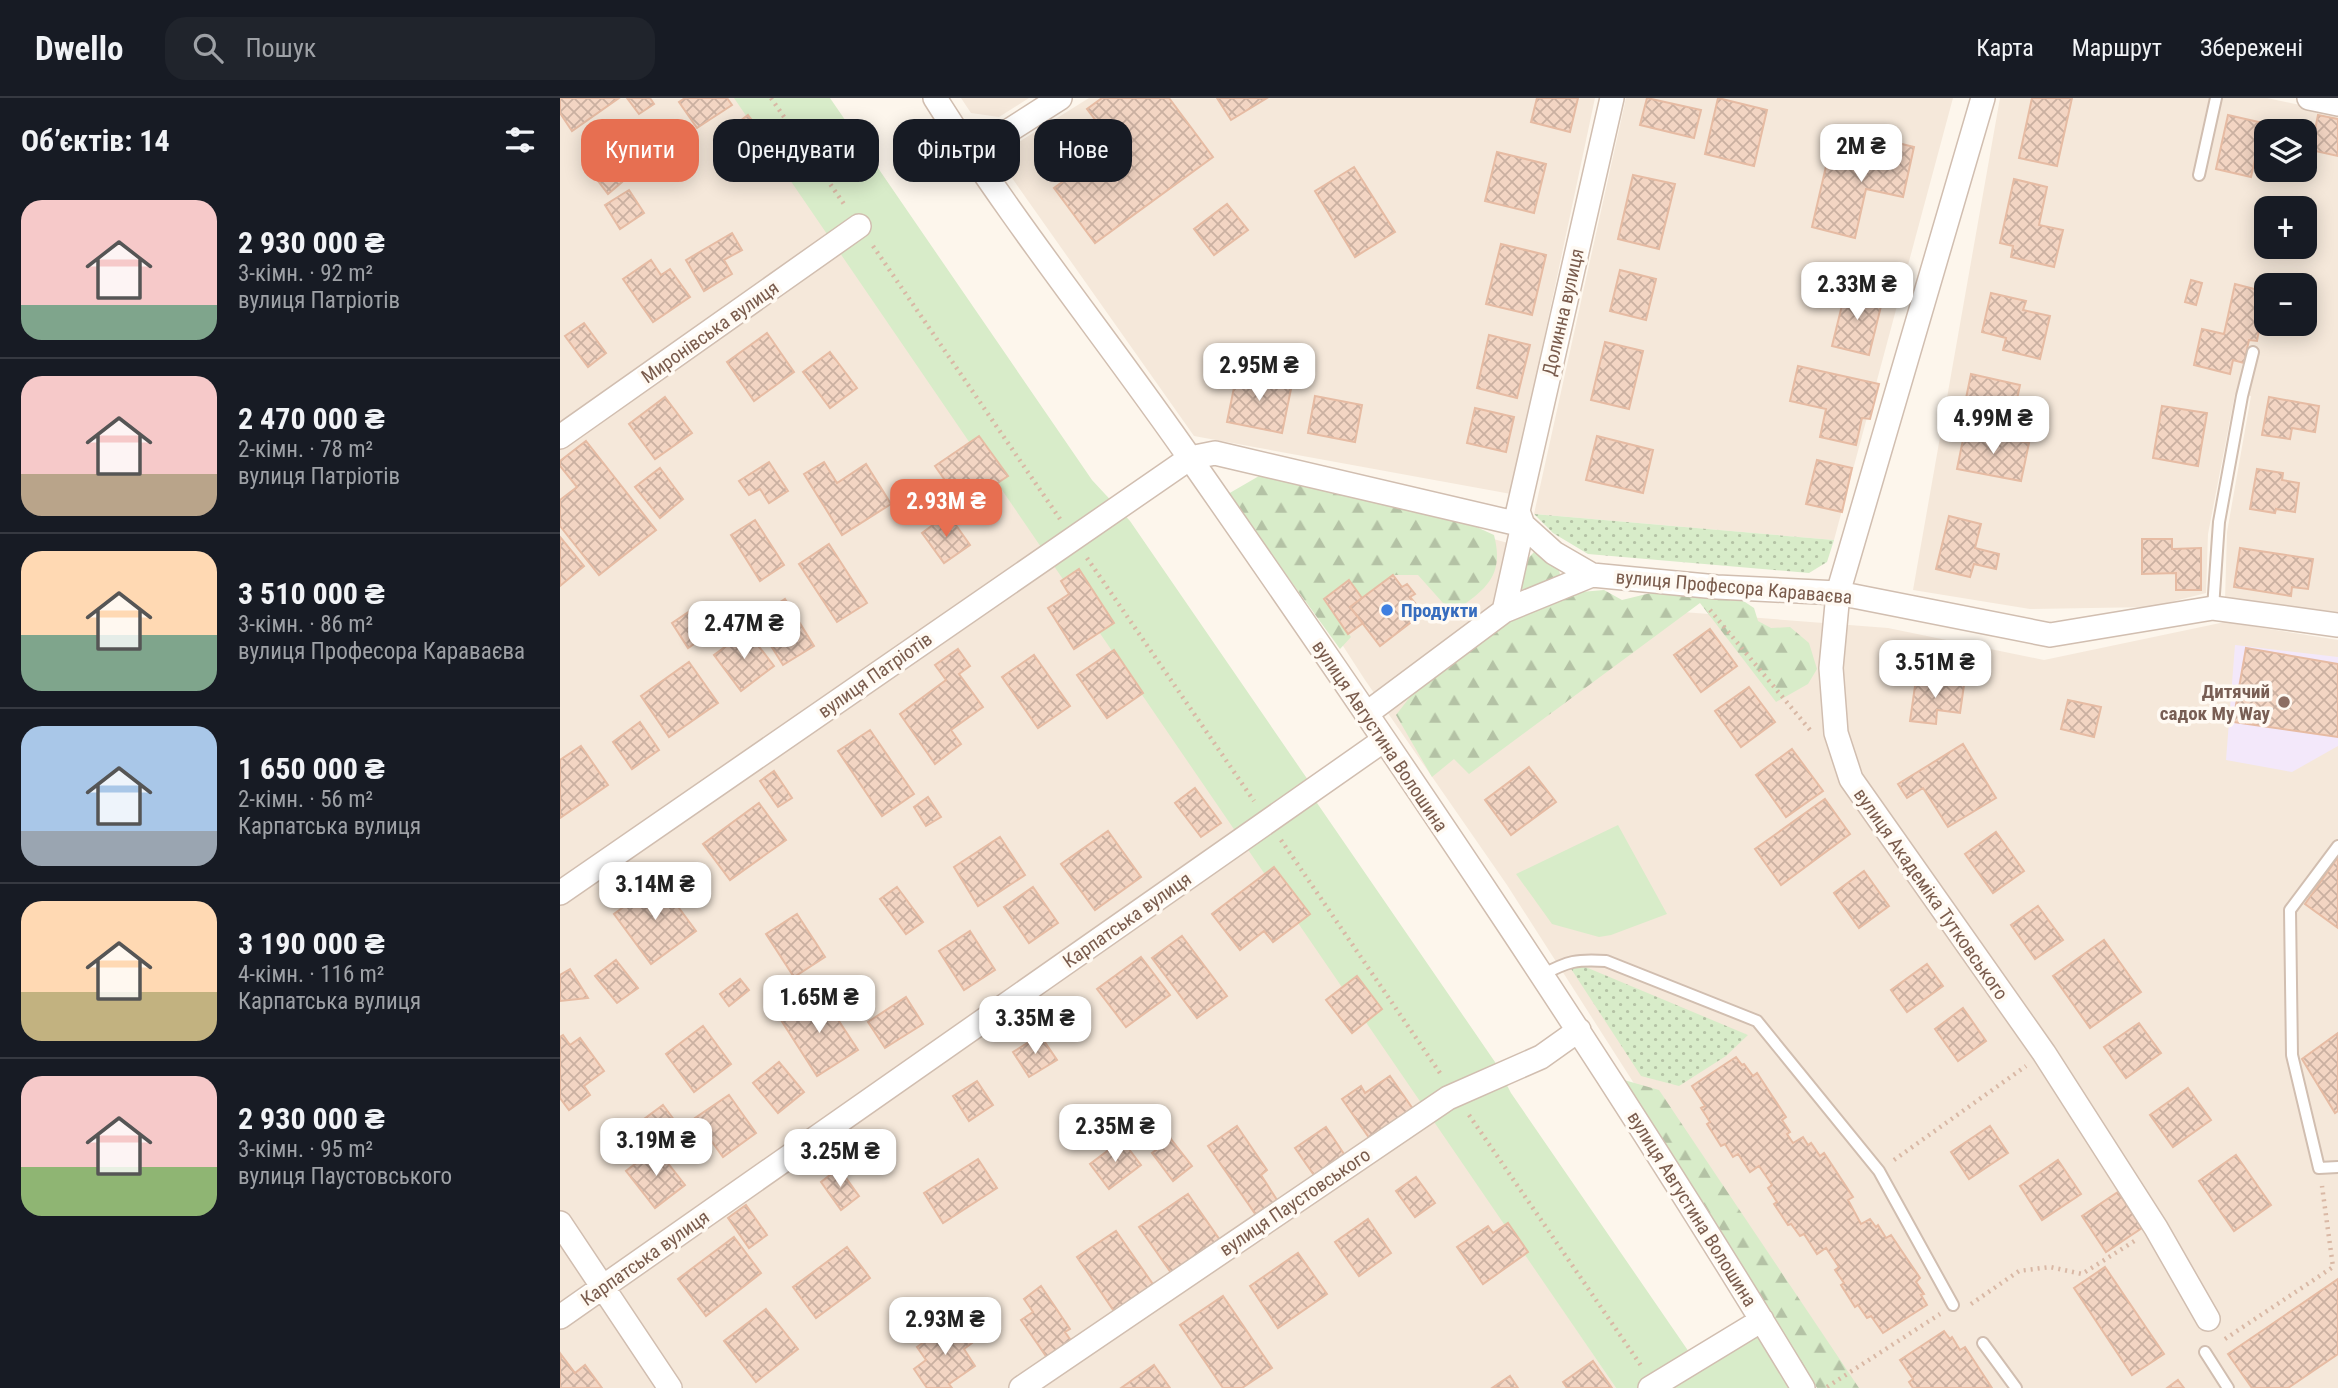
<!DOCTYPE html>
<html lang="uk">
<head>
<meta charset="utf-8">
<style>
  body { margin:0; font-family:"Roboto Condensed",sans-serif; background:#20242c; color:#f1f3f6; height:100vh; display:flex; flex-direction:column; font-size:26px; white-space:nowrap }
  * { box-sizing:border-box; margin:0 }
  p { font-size:23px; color:#9ea1a6 }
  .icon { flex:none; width:38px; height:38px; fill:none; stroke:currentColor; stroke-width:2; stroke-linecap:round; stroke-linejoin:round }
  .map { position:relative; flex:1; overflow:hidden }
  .details { display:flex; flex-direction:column; background:#171b24; width:560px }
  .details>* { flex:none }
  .top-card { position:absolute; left:21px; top:21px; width:665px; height:63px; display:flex; gap:14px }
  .fabs { position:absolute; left:1694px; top:21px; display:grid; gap:14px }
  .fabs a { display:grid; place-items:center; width:63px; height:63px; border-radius:14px; background:#171b24; box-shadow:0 4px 18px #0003; font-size:35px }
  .price { position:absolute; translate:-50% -60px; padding:0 16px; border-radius:14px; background:#fff; color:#222; font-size:23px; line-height:46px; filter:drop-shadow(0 2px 4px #0008) }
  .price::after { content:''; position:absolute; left:50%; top:42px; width:21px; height:16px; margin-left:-10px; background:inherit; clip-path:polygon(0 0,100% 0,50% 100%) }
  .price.on { background:#e76f51; color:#fff }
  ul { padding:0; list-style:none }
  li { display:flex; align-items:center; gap:21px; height:175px; padding:0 21px }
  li+li { border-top:2px solid #363941 }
  li span { display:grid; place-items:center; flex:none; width:196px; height:140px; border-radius:21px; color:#555 }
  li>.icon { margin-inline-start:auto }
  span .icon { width:84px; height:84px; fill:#fffc; stroke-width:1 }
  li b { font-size:30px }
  h2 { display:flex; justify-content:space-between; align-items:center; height:84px; padding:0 21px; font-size:30px }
  .tag { padding:0 24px; border-radius:21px; background:#171b24; box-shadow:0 4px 18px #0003; font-size:24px; line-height:63px }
  .tag.on { background:#e76f51; color:#fff }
  header { display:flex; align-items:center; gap:42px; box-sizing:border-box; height:98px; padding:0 35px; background:#171b24; border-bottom:2px solid #363941 }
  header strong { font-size:33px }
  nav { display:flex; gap:38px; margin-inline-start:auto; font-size:24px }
  .search { width:490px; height:63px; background:#20242c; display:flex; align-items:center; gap:18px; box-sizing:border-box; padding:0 24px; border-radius:21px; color:#9ea1a6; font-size:26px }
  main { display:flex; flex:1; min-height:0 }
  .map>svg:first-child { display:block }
  .residential { fill:#f5e8da; fill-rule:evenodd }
  .education { fill:#f3e8fa }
  .grass { fill:url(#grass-dots) }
  .forest { fill:url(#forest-firs) }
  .green { fill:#d8ecc9 }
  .building { fill:url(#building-cross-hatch); stroke:#e6bba3; stroke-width:2 }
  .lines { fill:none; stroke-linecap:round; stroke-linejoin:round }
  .lane-casing { stroke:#d1beb0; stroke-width:14 }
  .street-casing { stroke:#d1beb0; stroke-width:26 }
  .path { stroke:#d9b8a5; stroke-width:4.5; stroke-dasharray:2 5; stroke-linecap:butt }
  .lane { stroke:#fff; stroke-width:10 }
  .street { stroke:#fff; stroke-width:23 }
  .shop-dot { fill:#3f7fe0; stroke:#fffaf3; stroke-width:2.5 }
  .education-dot { fill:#8d6e63; stroke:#fffaf3; stroke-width:2.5 }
  .labels { text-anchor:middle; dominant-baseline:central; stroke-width:7; stroke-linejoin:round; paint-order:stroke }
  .street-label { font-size:19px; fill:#7a5c4d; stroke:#fffaf3 }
  .shop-label { font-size:19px; font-weight:bold; fill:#366cbe; stroke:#fffaf3; text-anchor:start }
  .education-label { font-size:19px; font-weight:bold; fill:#785e54; stroke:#fffaf3; text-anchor:end }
</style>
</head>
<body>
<header>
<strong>Dwello</strong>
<div class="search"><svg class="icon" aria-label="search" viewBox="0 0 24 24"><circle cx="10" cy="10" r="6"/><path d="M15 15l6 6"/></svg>Пошук</div>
<nav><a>Карта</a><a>Маршрут</a><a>Збережені</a></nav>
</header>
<main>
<section class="details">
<h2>Об’єктів: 14<svg class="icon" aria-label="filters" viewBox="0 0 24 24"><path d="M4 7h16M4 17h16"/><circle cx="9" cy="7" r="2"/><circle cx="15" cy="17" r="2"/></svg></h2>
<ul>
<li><span style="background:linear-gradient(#f6c9c9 75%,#7fa58c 0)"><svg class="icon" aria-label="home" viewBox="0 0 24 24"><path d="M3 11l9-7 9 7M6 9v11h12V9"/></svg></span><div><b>2 930 000 ₴</b><p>3-кімн. · 92 m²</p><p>вулиця Патріотів</p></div></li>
<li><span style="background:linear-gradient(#f6c9c9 70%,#b9a48a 0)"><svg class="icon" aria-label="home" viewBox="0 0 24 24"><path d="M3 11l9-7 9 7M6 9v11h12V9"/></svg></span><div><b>2 470 000 ₴</b><p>2-кімн. · 78 m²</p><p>вулиця Патріотів</p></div></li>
<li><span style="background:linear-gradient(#ffd9b3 60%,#7fa58c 0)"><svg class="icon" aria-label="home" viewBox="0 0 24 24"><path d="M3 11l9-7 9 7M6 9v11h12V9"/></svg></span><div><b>3 510 000 ₴</b><p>3-кімн. · 86 m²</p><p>вулиця Професора Караваєва</p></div></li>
<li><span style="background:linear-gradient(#a9c7e8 75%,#9aa5b1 0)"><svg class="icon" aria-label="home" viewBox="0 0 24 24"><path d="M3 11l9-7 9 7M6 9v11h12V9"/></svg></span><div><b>1 650 000 ₴</b><p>2-кімн. · 56 m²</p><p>Карпатська вулиця</p></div></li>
<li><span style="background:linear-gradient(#ffd9b3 65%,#c2b280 0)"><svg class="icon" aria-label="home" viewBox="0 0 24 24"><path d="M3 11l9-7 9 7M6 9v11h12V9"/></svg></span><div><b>3 190 000 ₴</b><p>4-кімн. · 116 m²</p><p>Карпатська вулиця</p></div></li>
<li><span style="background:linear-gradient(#f6c9c9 65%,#8fb573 0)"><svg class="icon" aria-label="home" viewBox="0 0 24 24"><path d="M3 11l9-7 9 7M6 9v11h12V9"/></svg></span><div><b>2 930 000 ₴</b><p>3-кімн. · 95 m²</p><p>вулиця Паустовського</p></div></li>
</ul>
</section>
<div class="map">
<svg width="1778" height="1290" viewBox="0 0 1778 1290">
  <defs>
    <pattern id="grass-dots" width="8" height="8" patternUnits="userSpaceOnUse" patternTransform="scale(1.75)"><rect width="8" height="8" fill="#d8ecc9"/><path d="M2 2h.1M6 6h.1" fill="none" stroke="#b4c2a5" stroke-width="1.8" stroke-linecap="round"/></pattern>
    <pattern id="forest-firs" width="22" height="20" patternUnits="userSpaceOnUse" patternTransform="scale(1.75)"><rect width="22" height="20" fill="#d8ecc9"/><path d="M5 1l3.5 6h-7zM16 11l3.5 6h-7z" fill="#b4c2a5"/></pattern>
    <pattern id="building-cross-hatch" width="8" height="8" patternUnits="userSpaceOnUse" patternTransform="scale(1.75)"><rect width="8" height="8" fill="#f3d5c3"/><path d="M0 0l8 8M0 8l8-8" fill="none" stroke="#cab0a1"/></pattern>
  </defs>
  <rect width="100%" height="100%" fill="#fdf6ec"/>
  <path class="residential" d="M0,0H183L1056,1290H0Z
    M401,0H469L439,19L411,15Z
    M529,0H1035L951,396L634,338L447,73L454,47Z
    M1066,0H1393L1274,442L974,416Z
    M1440,0H1707L1778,15V517L1665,502L1667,434L1691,298L1675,296L1648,436L1646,495L1591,509L1470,511L1353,492ZM1706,33H1745V72H1706ZM1706,110H1745V149H1706ZM1706,187H1745V226H1706Z
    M722,383L948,445L1045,508L1328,530L1484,562L1665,524L1778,542V1290H1269L947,787L805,582L688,401Z"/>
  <path class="education" d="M1675,547L1778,559V648L1732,674L1666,662Z"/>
  <path class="grass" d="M974,416L1274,442L1267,464L1249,475L1028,456L993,435Z
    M1004,860L1188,937L1166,958L1119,988L1081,978Z"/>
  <path class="forest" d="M699,378L910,426L934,437C944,476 928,490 898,511L883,505L858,477H833L802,500L788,482L765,501L791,539L780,551L668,396Z
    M974,454L994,455L1000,476L992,490L967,496L958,486L957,472Z
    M1107,491L1179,500L1194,510L1198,523L1211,530L1230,529L1249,545L1257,571L1248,586L1216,604L1140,505L909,676L894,661L872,679L836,617L860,586L961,512L1009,495L1044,492L1062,502Z
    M1064,982L1099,992L1299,1290H1257L1065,988Z"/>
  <path class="green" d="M174,0H270L532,382L570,423L748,682L757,705L935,964L951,995L1129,1254L1079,1290H1056Z
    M1058,727L1107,816L1051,837L1039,839L992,826L956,776Z
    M1202,1222L1243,1290H1092Z"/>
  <path class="building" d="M0,0H59L12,33L0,15Z
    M67,0H90L94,6L79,16Z
    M125,0H167L172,7L137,30L119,4Z
    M542,0H609L653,59L535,145L494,90L567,37L559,26L546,36L527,11Z
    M657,0H707L671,22Z
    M977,0H1018L1010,34L971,24Z
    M1087,0L1141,12L1134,40L1080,27Z
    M1158,0L1207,12L1194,68L1145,56Z
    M1472,0H1512L1497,68L1459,60Z
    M188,17L211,47L177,73L154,43Z
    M1668,17L1703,25L1691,79L1656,71Z
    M1758,17L1778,21V58L1751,52Z
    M1703,25L1727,31L1726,33H1706V63L1695,61Z
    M1302,36L1354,49L1343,99L1306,91L1295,140L1252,129L1267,64L1294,70Z
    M937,54L986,66L974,115L925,103Z
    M46,64L62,84L48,96L32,75Z
    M794,69L835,134L795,159L755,93Z
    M1073,77L1115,86L1099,151L1058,141Z
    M1454,81L1487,89L1479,127L1503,132L1494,169L1451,159L1453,148L1440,145Z
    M69,92L84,115L60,131L45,107Z
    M667,106L688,132L654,157L634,131Z
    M172,135L182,152L164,162L172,176L144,193L126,162Z
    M941,146L986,157L972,217L926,206Z
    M91,162L101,177L110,171L130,199L93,224L63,181Z
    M1060,172L1096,181L1086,222L1050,213Z
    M1631,182L1642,185L1636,207L1625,204Z
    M1675,186L1706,194L1697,243L1689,242L1684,265L1673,262L1670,276L1634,267L1642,231L1664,236Z
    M1286,191L1323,200L1309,257L1272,248Z
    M1431,195L1466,203L1463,212L1490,218L1480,261L1443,252L1446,240L1422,234Z
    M24,225L46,255L28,269L5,238Z
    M207,235L234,274L194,303L167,264Z
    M929,237L970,247L957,300L917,290Z
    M1045,244L1083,253L1069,311L1031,302Z
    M270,254L297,290L270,310L243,274Z
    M1238,268L1319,286L1310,321L1302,320L1296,347L1260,339L1266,311L1230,303Z
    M677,275L732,286L722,335L667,324Z
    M1411,276L1460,287L1452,325L1403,315Z
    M755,298L802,307L795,344L748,335Z
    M105,299L132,335L95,361L69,326Z
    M1709,299L1759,308L1755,334L1732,330L1730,341L1702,337Z
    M1602,308L1647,315L1638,368L1593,360Z
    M915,310L954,319L946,354L907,345Z
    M1405,332L1469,345L1461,383L1397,371Z
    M419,338L448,378L403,408L375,368Z
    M1037,338L1093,352L1083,395L1026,382Z
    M26,343L96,432L39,477L0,428V402L17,389L0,368V363Z
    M1257,362L1292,370L1282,414L1246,406Z
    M209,364L228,393L209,405L200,391L189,397L179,383Z
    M264,364L277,385L306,366L331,406L282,437L244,376Z
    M100,370L123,401L100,420L75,389Z
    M1697,371L1723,375L1722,382L1739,385L1735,414L1716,411L1715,415L1690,411Z
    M388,416L410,447L384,465L362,435Z
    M1389,418L1421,426L1415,450L1439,456L1436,471L1414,466L1410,479L1376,471Z
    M195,422L224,467L200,483L171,437Z
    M0,439L24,468L0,488Z
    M1582,441H1612V451L1641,450V492H1616V475L1582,476Z
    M269,446L307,505L277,524L239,466Z
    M1680,450L1753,461L1748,491L1732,489L1731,498L1674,489Z
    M519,471L554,525L514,551L488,510L509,496L501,483Z
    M833,477L842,489L847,486L855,496L850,499L863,515L820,548L790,509Z
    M789,482L802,500L790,509L803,525L788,536L764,501Z
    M225,501L254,548L223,567L194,521Z
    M130,513L146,538L128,550L112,525Z
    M1150,531L1177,568L1141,594L1114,557Z
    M187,533L214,568L181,593L154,557Z
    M1686,550L1778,566V639L1673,624Z
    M398,551L410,568L399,576L423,609L391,632L401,646L375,666L340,616L386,582L375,567Z
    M554,552L583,595L547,620L517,577Z
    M474,557L510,608L478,630L442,579Z
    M129,564L158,605L109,639L81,598Z
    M1356,581L1404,587L1400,615L1377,612L1376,626L1350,623Z
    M1189,589L1215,624L1181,649L1155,613Z
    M1508,602L1541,609L1534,639L1501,631Z
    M80,624L99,652L72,671L53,644Z
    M310,632L354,696L322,718L278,653Z
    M1403,646L1436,700L1388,729L1363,690L1347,700L1338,686Z
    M21,648L48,687L0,720V662Z
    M1232,651L1263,693L1226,719L1196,677Z
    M969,669L996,704L951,737L925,702Z
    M214,673L232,700L218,709L200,683Z
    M635,690L661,725L641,739L615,705Z
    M368,699L381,719L366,728L354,709Z
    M1265,701L1290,736L1221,787L1195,751Z
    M199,705L226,742L170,782L143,746Z
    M548,733L581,779L535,812L501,766Z
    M1436,734L1464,773L1433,795L1405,756Z
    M440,739L465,777L418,808L394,769Z
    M1778,759V830L1745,806Z
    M714,769L750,816L713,844L704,833L680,852L652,816Z
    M1304,773L1329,808L1299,830L1274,795Z
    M99,783L136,833L91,866L54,816Z
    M337,789L363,824L346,836L320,801Z
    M473,789L498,825L469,845L444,809Z
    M1478,808L1503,842L1475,861L1451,827Z
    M237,816L265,859L234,879L206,836Z
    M410,833L435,872L404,892L379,853Z
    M622,838L667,898L637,920L592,860Z
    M1544,842L1581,894L1530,930L1493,878Z
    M581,859L610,897L566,929L537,891Z
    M56,862L78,890L57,905L35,878Z
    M1367,866L1383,888L1347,914L1331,892Z
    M10,871L28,900L0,903V877Z
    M797,878L822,911L792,935L766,902Z
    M180,881L189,892L169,908L160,896Z
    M261,896L298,952L257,978L221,922Z
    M346,899L363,926L325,950L308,924Z
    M1403,910L1426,943L1398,963L1375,931Z
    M1579,925L1601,955L1566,980L1544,949Z
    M143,928L171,966L134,994L106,956Z
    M1778,935V1013L1775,1015L1742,961Z
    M3,937L10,947L20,940L44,973L24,988L30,997L9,1012L0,1000V939Z
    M480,937L497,962L469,979L453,954Z
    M1176,959L1182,967L1184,966L1193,978L1197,975L1226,1019L1222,1022L1230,1034L1227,1036L1233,1045L1243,1039L1248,1047L1251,1045L1260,1058L1264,1055L1293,1099L1288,1102L1301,1126L1310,1121L1316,1129L1318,1127L1326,1140L1331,1137L1360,1180L1356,1184L1364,1196L1361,1197L1367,1207L1323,1235L1311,1218L1307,1220L1298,1207L1295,1209L1281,1187L1284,1185L1275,1172L1279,1169L1266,1150L1257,1156L1244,1136L1240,1138L1231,1126L1228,1127L1214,1106L1217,1104L1208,1090L1212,1087L1199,1068L1190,1074L1178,1056L1173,1059L1165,1046L1161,1048L1147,1026L1150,1024L1141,1010L1145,1008L1132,988Z
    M219,964L244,994L218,1015L193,985Z
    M830,978L853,1011L810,1041L782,1001L801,988L805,995Z
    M417,983L433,1007L409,1023L393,998Z
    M1628,990L1651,1022L1613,1049L1590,1017Z
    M169,997L196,1035L163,1059L135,1020Z
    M103,1007L133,1047L109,1065L80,1024Z
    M677,1028L707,1072L701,1077L717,1102L696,1117L648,1048Z
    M1430,1028L1448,1055L1409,1081L1391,1054Z
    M766,1029L784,1056L754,1077L735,1050Z
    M611,1041L632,1068L613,1083L592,1055Z
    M562,1042L581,1067L549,1091L530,1066Z
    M96,1050L125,1087L95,1110L66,1073Z
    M1676,1057L1711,1107L1674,1133L1639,1083Z
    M418,1061L437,1090L383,1125L364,1095Z
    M1498,1062L1521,1096L1482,1122L1460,1088Z
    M279,1070L299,1098L281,1112L261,1084Z
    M856,1079L875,1105L855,1119L836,1093Z
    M1558,1094L1582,1130L1546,1154L1522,1118Z
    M628,1096L662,1145L614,1179L579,1129Z
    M186,1107L207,1137L189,1150L168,1120Z
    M808,1121L831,1155L799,1178L775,1144Z
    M948,1125L968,1154L923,1186L897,1149L928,1128L933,1135Z
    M556,1133L597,1192L558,1219L517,1159Z
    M174,1139L201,1175L146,1218L118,1181Z
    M287,1149L310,1180L256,1220L233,1189Z
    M738,1155L767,1196L718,1230L690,1188Z
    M1545,1169L1604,1256L1572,1277L1514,1190Z
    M1778,1181V1256L1728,1290H1692L1668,1256Z
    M481,1188L510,1231L505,1234L512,1244L488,1261L461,1222L473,1214L464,1201Z
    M663,1198L712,1270L682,1290H663L620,1227Z
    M206,1211L238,1251L196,1284L164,1243Z
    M396,1222L412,1245L404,1251L415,1268L389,1286L392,1290H367L354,1271L366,1262L357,1249Z
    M1384,1233L1390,1241L1392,1239L1400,1252L1405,1249L1432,1290H1353L1349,1284L1353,1281L1340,1262Z
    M0,1255L15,1275L25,1267L42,1290H0Z
    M1033,1263L1052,1290H1007L1003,1284Z
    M594,1267L610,1290H561Z
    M950,1278L958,1290H932Z
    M1618,1282L1624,1290H1607Z"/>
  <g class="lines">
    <g class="lane-casing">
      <path id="lane" d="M1639,77L1656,0
        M1653,510L1659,424L1682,298L1693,254
        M1778,748L1730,812L1732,957L1759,1070L1778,1069
        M982,877C1008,863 1017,861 1046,863L1197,923L1319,1073L1393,1207
        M1423,1245L1456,1290
        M1645,1254L1668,1290"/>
    </g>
    <g class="street-casing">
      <path id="street" d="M375,0C454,126 548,242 632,363C844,667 1052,974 1243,1290
        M1423,0L1278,495L1271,570L1276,635L1291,681L1484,955L1596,1130L1648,1221
        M1749,0L1778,6
        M411,57L500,0
        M0,339L299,128
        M944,513L963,427L958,413L1052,0
        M806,616L944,513L1032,477
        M0,795L630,360L655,355L963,427L994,455L1032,477L1157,489L1278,495L1490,537L1653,510L1778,527
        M0,1125L110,1290
        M0,1219L824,642
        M461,1290L888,1000L981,959L1019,932
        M1090,1290L1202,1222"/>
    </g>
    <path class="path" d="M211,0L286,109
      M313,148L500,421
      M527,460L694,703
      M1150,512L1250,632
      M721,742L882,978
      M909,1017L1082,1269
      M1334,1062L1466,968
      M1411,1206L1459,1173L1490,1169L1522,1176L1576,1142
      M1665,1241L1773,1169L1762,1088
      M1267,1289L1380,1216"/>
    <use href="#lane" class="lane"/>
    <use href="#street" class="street"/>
  </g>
  <circle class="shop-dot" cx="827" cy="512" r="7"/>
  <circle class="education-dot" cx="1724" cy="604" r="7"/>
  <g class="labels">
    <g class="street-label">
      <text transform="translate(1003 214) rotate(-77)">Долинна вулиця</text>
      <text transform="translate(150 234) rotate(-35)">Миронівська вулиця</text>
      <text transform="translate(1174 489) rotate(5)">вулиця Професора Караваєва</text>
      <text transform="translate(315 577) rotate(-35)">вулиця Патріотів</text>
      <text transform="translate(820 638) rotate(56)">вулиця Августина Волошина</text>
      <text transform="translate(1371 796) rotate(55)">вулиця Академіка Тутковського</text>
      <text transform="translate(567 822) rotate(-35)">Карпатська вулиця</text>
      <text transform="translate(735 1104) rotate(-34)">вулиця Паустовського</text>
      <text transform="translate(1132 1111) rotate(58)">вулиця Августина Волошина</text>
      <text transform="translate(85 1160) rotate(-35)">Карпатська вулиця</text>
    </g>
    <g class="shop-label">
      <text x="841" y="512">Продукти</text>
    </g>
    <g class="education-label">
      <text x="1710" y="593">Дитячий<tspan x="1710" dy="22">садок My Way</tspan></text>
    </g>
  </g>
</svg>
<div class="fabs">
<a><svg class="icon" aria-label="layers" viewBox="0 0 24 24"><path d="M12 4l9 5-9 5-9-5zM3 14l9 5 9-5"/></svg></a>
<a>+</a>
<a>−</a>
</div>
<b class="price" style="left:1301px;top:86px">2M ₴</b>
<b class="price" style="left:1297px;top:224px">2.33M ₴</b>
<b class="price" style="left:699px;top:305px">2.95M ₴</b>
<b class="price" style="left:1433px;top:358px">4.99M ₴</b>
<b class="price on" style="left:386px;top:441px">2.93M ₴</b>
<b class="price" style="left:184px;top:563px">2.47M ₴</b>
<b class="price" style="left:1375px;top:602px">3.51M ₴</b>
<b class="price" style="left:95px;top:824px">3.14M ₴</b>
<b class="price" style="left:259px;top:937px">1.65M ₴</b>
<b class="price" style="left:475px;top:958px">3.35M ₴</b>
<b class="price" style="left:555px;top:1066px">2.35M ₴</b>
<b class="price" style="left:96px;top:1080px">3.19M ₴</b>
<b class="price" style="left:280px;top:1091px">3.25M ₴</b>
<b class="price" style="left:385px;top:1259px">2.93M ₴</b>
<div class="top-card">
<a class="tag on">Купити</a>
<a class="tag">Орендувати</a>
<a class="tag">Фільтри</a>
<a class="tag">Нове</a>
</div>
</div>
</main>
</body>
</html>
